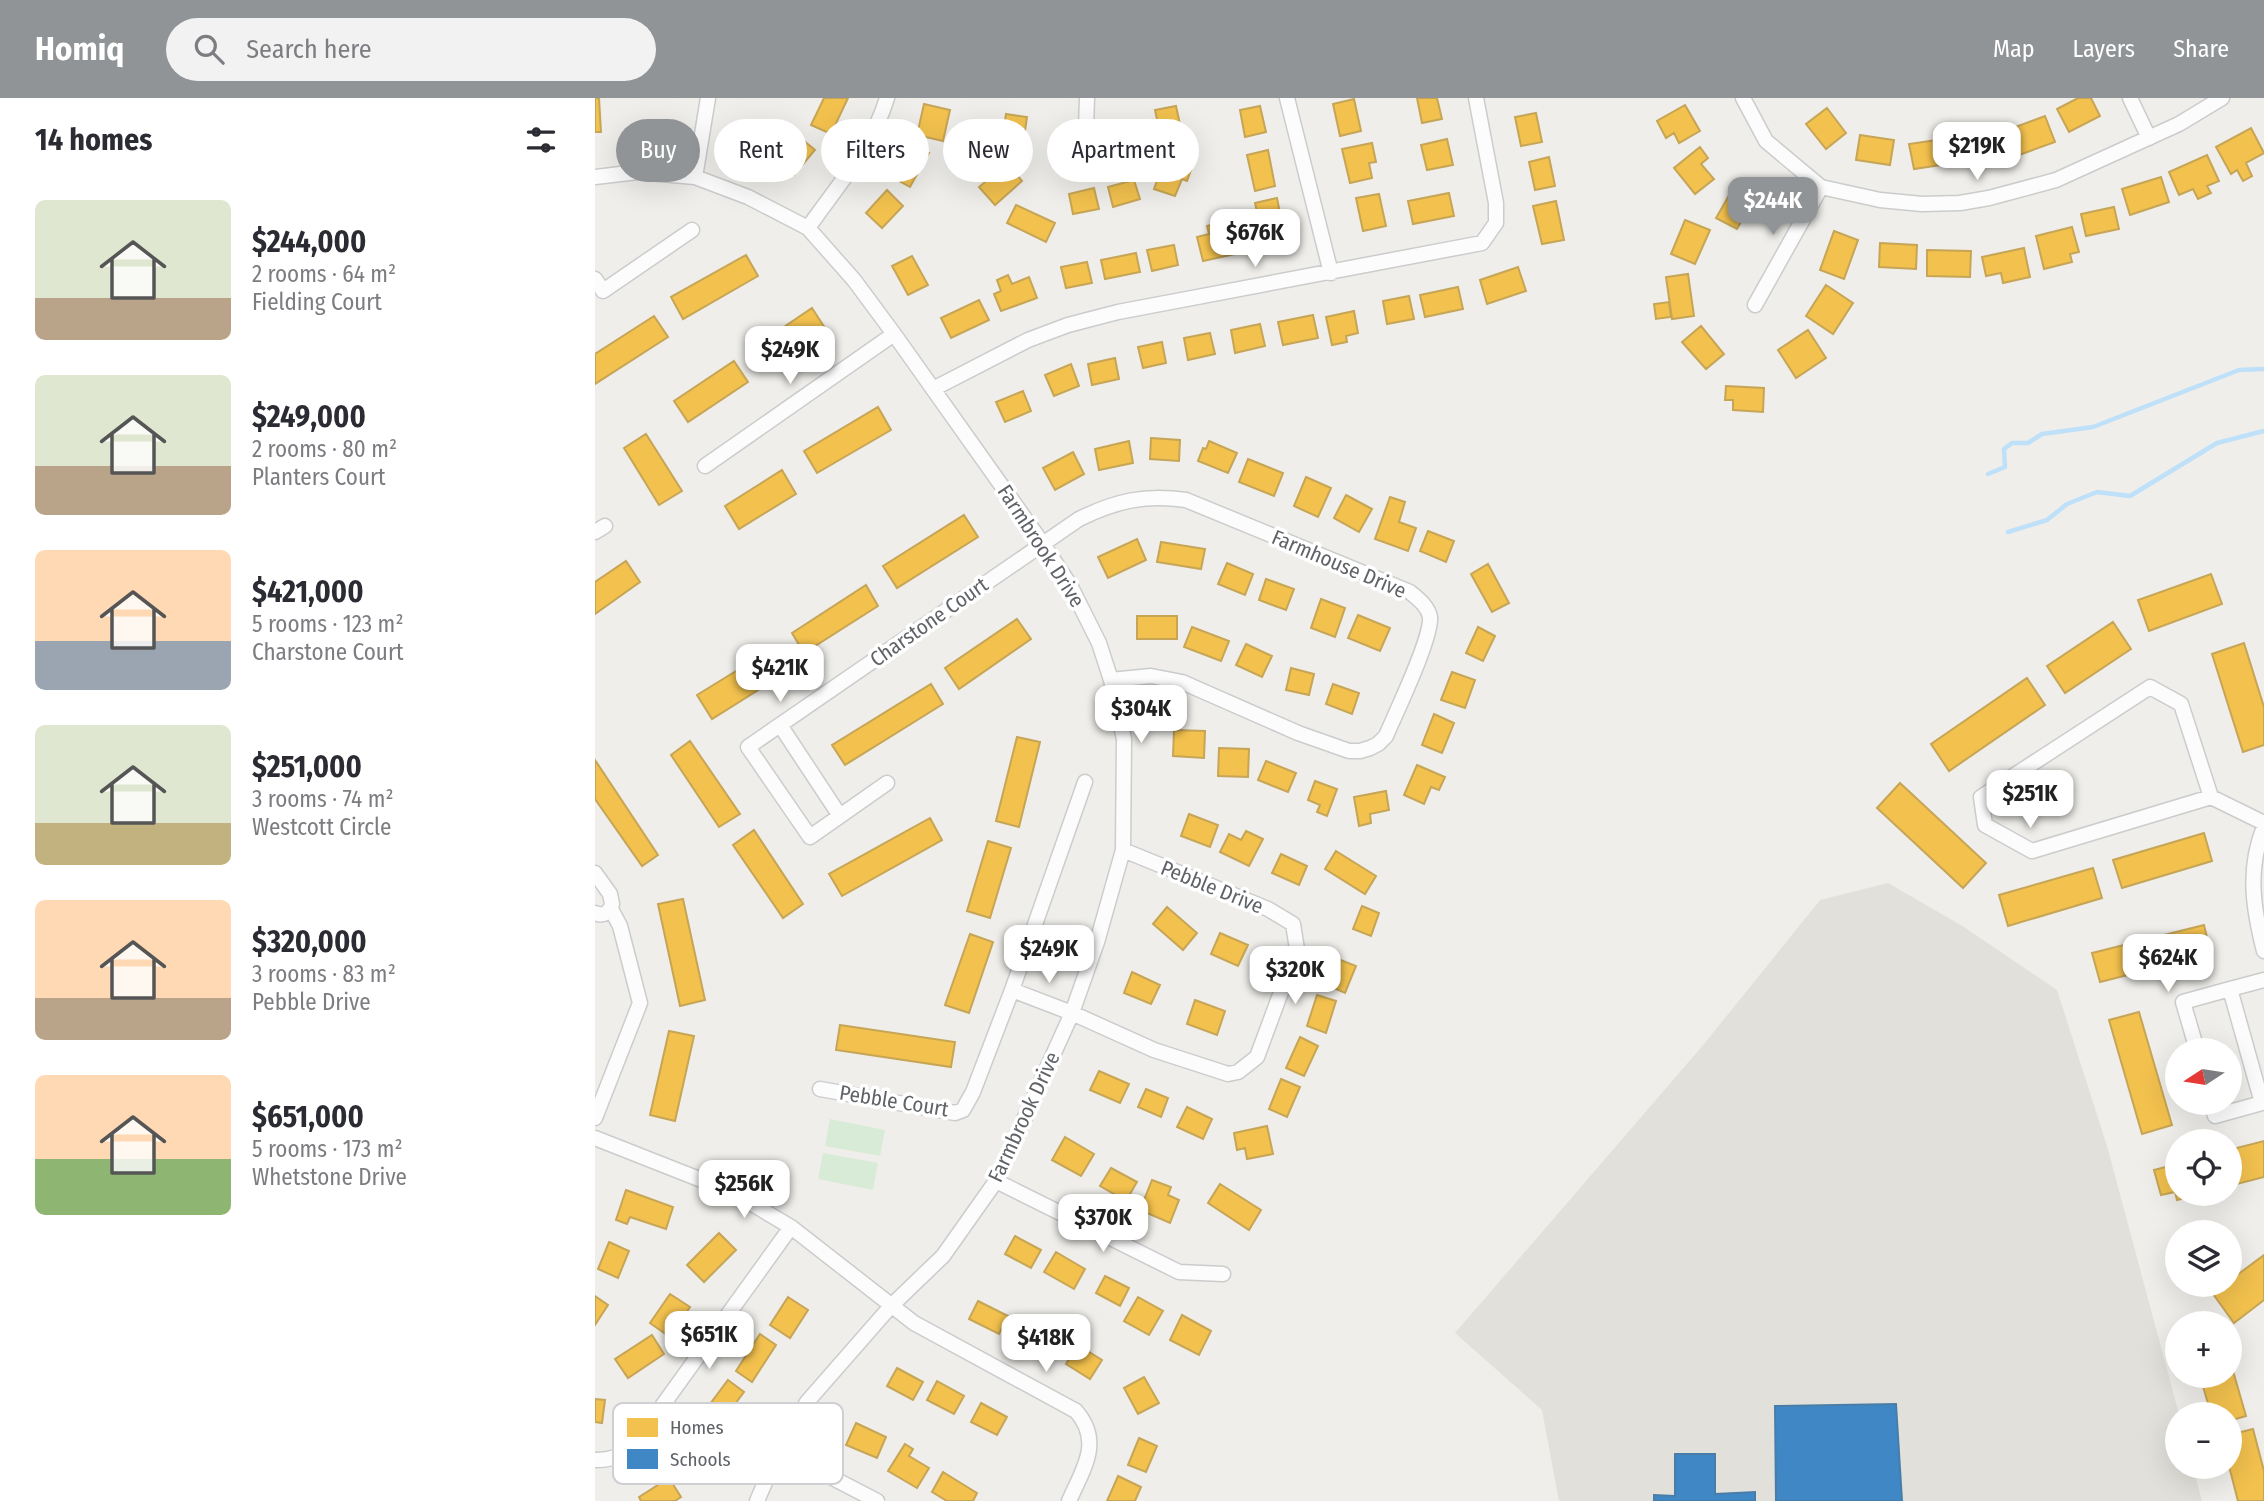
<!DOCTYPE html>
<html lang="en">
<head>
<meta charset="utf-8">
<style>
  body { margin:0; font-family:"Fira Sans Condensed",sans-serif; background:#f2f2f3; color:#2b2b33; height:100vh; display:flex; flex-direction:column; font-size:26px; white-space:nowrap }
  * { box-sizing:border-box; margin:0 }
  p { font-size:23px; color:#7c7c81 }
  .icon { flex:none; width:38px; height:38px; fill:none; stroke:currentColor; stroke-width:2; stroke-linecap:round; stroke-linejoin:round }
  .map { position:relative; flex:1; overflow:hidden }
  .side { display:flex; flex-direction:column; background:#fff; width:595px }
  .side>* { flex:none }
  .hud { position:absolute; left:21px; top:21px; width:665px; height:63px; display:flex; gap:14px }
  .needle { width:46px; rotate:258deg }
  .tools { position:absolute; left:1570px; top:940px; display:grid; gap:14px }
  .tools a { display:grid; place-items:center; width:77px; height:77px; border-radius:50%; background:#fff; box-shadow:0 7px 28px #0002; font-size:35px }
  .price { position:absolute; translate:-50% -60px; padding:0 16px; border-radius:14px; background:#fff; color:#222; font-size:23px; line-height:46px; filter:drop-shadow(0 2px 4px #0008) }
  .price::after { content:''; position:absolute; left:50%; top:42px; width:21px; height:16px; margin-left:-10px; background:inherit; clip-path:polygon(0 0,100% 0,50% 100%) }
  .price.active { background:#919496; color:#fff }
  ul { padding:0; list-style:none }
  li { display:flex; align-items:center; gap:21px; height:175px; padding:0 35px }
  li span { display:grid; place-items:center; flex:none; width:196px; height:140px; border-radius:10px; color:#555 }
  li>.icon { margin-inline-start:auto }
  span .icon { width:84px; height:84px; fill:#fffc; stroke-width:1 }
  li b { font-size:30px }
  h2 { display:flex; justify-content:space-between; align-items:center; height:84px; padding:0 35px; font-size:30px }
  .pill { padding:0 24px; border-radius:32px; background:#fff; box-shadow:0 7px 28px #0002; font-size:24px; line-height:63px }
  .pill.active { background:#919496; color:#fff }
  header { display:flex; align-items:center; gap:42px; box-sizing:border-box; height:98px; padding:0 35px; background:#919496; color:#fff }
  header strong { font-size:33px }
  nav { display:flex; gap:38px; margin-inline-start:auto; font-size:24px }
  .search { width:490px; height:63px; background:#f2f2f3; display:flex; align-items:center; gap:18px; box-sizing:border-box; padding:0 24px; border-radius:38px; color:#7c7c81; font-size:26px }
  main { display:flex; flex:1; min-height:0 }
  .map>svg:first-child { display:block }
  .education { fill:#e2e0da }
  .green { fill:#d8ebd6 }
  .homes { fill:#f2c14e; stroke:#c6a556; stroke-width:2 }
  .schools { fill:#3f88c5; stroke:#497da9; stroke-width:2 }
  .lines { fill:none; stroke-linecap:round; stroke-linejoin:round }
  .stream { stroke:#bfe0f9; stroke-width:4.5 }
  .minor-casing { stroke:#cbcccc; stroke-width:17 }
  .minor { stroke:#fdfcfc; stroke-width:14 }
  .labels { text-anchor:middle; dominant-baseline:central; stroke-width:7; stroke-linejoin:round; paint-order:stroke }
  .street-label { font-size:21px; fill:#5f6368; stroke:#fff }
  .key { fill:#fff; stroke:#cfd0d2; stroke-width:2 }
  .key-label { font-size:19px; fill:#5f6368 }
</style>
</head>
<body>
<header>
<strong>Homiq</strong>
<div class="search"><svg class="icon" aria-label="search" viewBox="0 0 24 24"><circle cx="10" cy="10" r="6"/><path d="M15 15l6 6"/></svg>Search here</div>
<nav><a>Map</a><a>Layers</a><a>Share</a></nav>
</header>
<main>
<section class="side">
<h2>14 homes<svg class="icon" aria-label="filters" viewBox="0 0 24 24"><path d="M4 7h16M4 17h16"/><circle cx="9" cy="7" r="2"/><circle cx="15" cy="17" r="2"/></svg></h2>
<ul>
<li><span style="background:linear-gradient(#dfe7d0 70%,#b9a48a 0)"><svg class="icon" aria-label="home" viewBox="0 0 24 24"><path d="M3 11l9-7 9 7M6 9v11h12V9"/></svg></span><div><b>$244,000</b><p>2 rooms · 64 m²</p><p>Fielding Court</p></div></li>
<li><span style="background:linear-gradient(#dfe7d0 65%,#b9a48a 0)"><svg class="icon" aria-label="home" viewBox="0 0 24 24"><path d="M3 11l9-7 9 7M6 9v11h12V9"/></svg></span><div><b>$249,000</b><p>2 rooms · 80 m²</p><p>Planters Court</p></div></li>
<li><span style="background:linear-gradient(#ffd9b3 65%,#9aa5b1 0)"><svg class="icon" aria-label="home" viewBox="0 0 24 24"><path d="M3 11l9-7 9 7M6 9v11h12V9"/></svg></span><div><b>$421,000</b><p>5 rooms · 123 m²</p><p>Charstone Court</p></div></li>
<li><span style="background:linear-gradient(#dfe7d0 70%,#c2b280 0)"><svg class="icon" aria-label="home" viewBox="0 0 24 24"><path d="M3 11l9-7 9 7M6 9v11h12V9"/></svg></span><div><b>$251,000</b><p>3 rooms · 74 m²</p><p>Westcott Circle</p></div></li>
<li><span style="background:linear-gradient(#ffd9b3 70%,#b9a48a 0)"><svg class="icon" aria-label="home" viewBox="0 0 24 24"><path d="M3 11l9-7 9 7M6 9v11h12V9"/></svg></span><div><b>$320,000</b><p>3 rooms · 83 m²</p><p>Pebble Drive</p></div></li>
<li><span style="background:linear-gradient(#ffd9b3 60%,#8fb573 0)"><svg class="icon" aria-label="home" viewBox="0 0 24 24"><path d="M3 11l9-7 9 7M6 9v11h12V9"/></svg></span><div><b>$651,000</b><p>5 rooms · 173 m²</p><p>Whetstone Drive</p></div></li>
</ul>
</section>
<div class="map">
<svg width="1669" height="1403" viewBox="0 0 1669 1403">
  <rect width="100%" height="100%" fill="#efeeea"/>
  <path class="education" d="M1293,785L1369,829L1462,892L1512,1048L1584,1316H1582V1368L1598,1369L1607,1403H964L947,1312L860,1235L1109,946L1225,802Z"/>
  <path class="green" d="M235,1021L290,1032L285,1058L230,1048Z
    M228,1055L283,1065L278,1092L223,1081Z"/>
  <path class="homes" d="M0,0H4L6,34H0Z
    M229,0H253L236,36L216,27Z
    M822,0H842L847,21L827,25Z
    M1483,0H1496L1505,18L1474,34L1462,11Z
    M759,1L766,33L745,38L738,6Z
    M329,6L355,12L348,43L322,37Z
    M1090,7L1105,33L1084,45L1079,35L1071,40L1062,23Z
    M581,8L588,40L567,45L560,12Z
    M665,8L671,34L650,39L645,12Z
    M1232,10L1251,35L1231,51L1211,26Z
    M941,15L947,44L926,48L920,19Z
    M411,16L432,19L428,46L398,41L400,29L409,30Z
    M1450,18L1460,44L1424,57L1415,31Z
    M1656,30L1669,55L1651,65L1657,78L1648,83L1642,72L1636,76L1621,49Z
    M1403,35L1409,60L1374,67L1369,42Z
    M1265,37L1299,42L1295,67L1261,62Z
    M203,38L220,52L199,77L182,64Z
    M852,41L858,67L832,72L826,47Z
    M1349,41L1353,66L1319,71L1314,46Z
    M316,45L334,55L315,89L297,79Z
    M777,45L781,64L774,65L777,80L755,85L747,51Z
    M1105,49L1113,60L1106,66L1119,81L1100,96L1079,70Z
    M673,52L680,88L660,93L652,57Z
    M1612,57L1624,83L1612,88L1616,95L1603,101L1598,91L1584,97L1574,74Z
    M570,59L597,69L592,83L587,81L580,98L559,91Z
    M954,59L960,88L940,92L934,64Z
    M407,60L427,83L400,107L384,89L396,79L391,73Z
    M1566,79L1574,104L1535,117L1527,91Z
    M539,82L545,101L518,109L513,89Z
    M1140,87L1160,99L1142,131L1121,120Z
    M499,90L504,111L478,116L474,96Z
    M292,92L308,108L287,130L271,115Z
    M854,95L859,118L818,126L813,103Z
    M784,96L791,128L768,133L761,100Z
    M682,100L689,136L668,140L660,105Z
    M961,103L969,142L947,146L938,108Z
    M421,107L460,125L451,144L412,125Z
    M1519,109L1524,131L1491,138L1486,116Z
    M1090,122L1115,132L1100,166L1076,156Z
    M633,123L640,156L608,163L602,139L614,136L612,128Z
    M1477,129L1484,154L1475,156L1477,164L1449,171L1441,138Z
    M1239,133L1263,142L1249,181L1225,172Z
    M1285,145L1322,147L1321,171L1284,169Z
    M579,147L583,167L557,173L552,152Z
    M1429,150L1435,179L1408,185L1406,175L1391,178L1387,159Z
    M1332,152L1376,153L1375,179L1332,178Z
    M541,155L545,174L510,181L506,162Z
    M151,157L163,178L88,221L76,199Z
    M317,158L333,187L313,197L297,168Z
    M492,164L497,185L471,190L466,169Z
    M923,169L931,193L892,206L885,182Z
    M1093,176L1099,218L1077,221L1071,179Z
    M413,177L417,186L434,179L442,200L406,213L399,196L406,193L402,182Z
    M1231,187L1258,205L1238,236L1211,218Z
    M863,189L868,211L830,219L825,197Z
    M814,198L819,221L792,226L788,203Z
    M384,202L394,222L356,240L346,220Z
    M1074,204L1076,219L1061,221L1059,206Z
    M217,210L230,230L171,270L158,250Z
    M759,213L763,235L751,238L752,244L737,247L731,219Z
    M718,217L723,240L688,247L683,224Z
    M59,218L73,239L0,286V256Z
    M665,226L670,248L640,255L636,232Z
    M1106,228L1129,256L1111,271L1087,244Z
    M1213,232L1231,260L1201,280L1183,252Z
    M615,235L620,256L593,262L589,240Z
    M567,244L571,265L548,270L543,249Z
    M520,260L524,281L497,287L493,266Z
    M139,263L153,284L93,324L79,303Z
    M476,266L484,288L459,298L450,277Z
    M1131,288L1169,290L1168,314L1138,312V302H1130Z
    M428,293L436,313L410,324L401,304Z
    M283,309L296,332L222,375L209,353Z
    M51,336L87,393L64,407L29,350Z
    M556,340L585,342L584,363L555,361Z
    M534,343L538,365L504,372L500,351Z
    M614,343L642,355L633,375L603,363L608,350L611,351Z
    M478,354L489,376L460,392L448,370Z
    M653,361L688,375L679,398L644,384Z
    M187,372L201,396L144,431L130,408Z
    M711,379L736,390L723,419L699,408Z
    M751,397L777,411L764,434L739,420Z
    M795,399L810,404L804,424L821,430L813,453L780,441Z
    M369,417L383,439L302,490L288,468Z
    M833,433L859,443L851,464L825,453Z
    M542,441L551,462L513,480L503,459Z
    M566,444L610,451L606,471L562,464Z
    M31,463L45,484L0,516V484Z
    M632,465L658,476L650,497L623,486Z
    M893,466L914,505L897,514L876,476Z
    M1616,476L1627,506L1554,533L1543,502Z
    M671,481L699,491L691,512L664,502Z
    M271,487L283,508L209,555L197,535Z
    M726,501L750,510L740,539L716,530Z
    M763,517L795,530L785,553L753,540Z
    M542,518H582V541H542Z
    M422,521L436,541L364,591L350,570Z
    M1518,524L1536,551L1470,595L1452,568Z
    M597,529L634,543L626,563L589,549Z
    M883,529L900,538L888,563L871,555Z
    M1649,545L1669,609V647L1648,654L1617,556Z
    M651,546L677,558L667,579L641,567Z
    M177,551L192,574L117,621L102,597Z
    M696,570L719,576L714,597L691,592Z
    M857,574L880,582L870,610L846,602Z
    M1432,580L1450,607L1354,673L1336,646Z
    M336,586L348,606L250,667L237,647Z
    M738,586L764,595L757,616L731,606Z
    M839,616L859,625L847,655L827,647Z
    M579,632L610,633L609,660L578,658Z
    M422,639L445,644L424,729L401,723Z
    M95,643L145,716L124,729L76,657Z
    M624,650L654,651L653,679L623,678Z
    M0,662L63,757L47,768L0,701Z
    M671,663L701,675L693,694L663,682Z
    M822,667L850,679L844,692L836,689L829,706L809,697Z
    M720,683L742,691L732,718L722,714L725,707L713,702Z
    M1305,685L1391,765L1368,790L1282,710Z
    M791,693L794,712L775,716L776,725L764,728L759,699Z
    M594,716L623,727L615,749L586,738Z
    M335,720L347,742L247,798L234,776Z
    M159,732L208,806L188,820L138,747Z
    M651,733L668,741L654,768L625,754L634,736L646,742Z
    M1609,735L1617,763L1527,790L1518,762Z
    M393,743L416,750L395,820L372,813Z
    M741,753L781,778L770,796L730,771Z
    M686,756L712,768L704,787L677,775Z
    M1498,770L1507,800L1413,828L1404,797Z
    M88,801L110,902L85,908L63,806Z
    M767,808L784,815L776,838L758,831Z
    M572,809L602,835L588,852L558,826Z
    M1609,827L1616,856L1505,884L1497,855Z
    M625,835L653,847L643,868L616,856Z
    M375,836L398,844L374,915L350,907Z
    M743,861L761,868L750,895L732,887Z
    M537,874L565,887L556,906L529,895Z
    M722,897L741,903L731,935L712,928Z
    M600,902L630,913L622,937L592,926Z
    M1544,914L1577,1027L1547,1036L1514,922Z
    M245,927L360,944L356,969L241,952Z
    M74,933L99,938L80,1023L55,1017Z
    M705,939L723,948L709,978L691,970Z
    M504,973L534,986L525,1005L495,992Z
    M686,981L705,989L692,1019L674,1011Z
    M551,991L573,1000L566,1019L543,1009Z
    M592,1009L617,1021L608,1041L582,1029Z
    M672,1028L678,1056L652,1061L650,1050L642,1052L639,1035Z
    M470,1039L499,1056L486,1078L457,1062Z
    M1669,1043V1079L1634,1088V1052Z
    M1582,1066V1096H1607L1582,1102L1580,1094L1566,1097L1559,1072Z
    M516,1070L542,1084L531,1103L505,1088Z
    M557,1082L576,1089L573,1097L584,1102L575,1125L545,1112Z
    M625,1086L666,1112L654,1132L613,1105Z
    M31,1092L78,1109L71,1131L35,1119L32,1126L21,1122Z
    M124,1135L141,1152L109,1184L92,1167Z
    M420,1138L446,1152L436,1170L410,1156Z
    M14,1144L34,1153L23,1180L3,1171Z
    M461,1154L490,1171L479,1191L449,1174Z
    M1669,1157V1202L1639,1225L1618,1196L1630,1186H1634V1183Z
    M510,1178L534,1190L525,1208L501,1195Z
    M75,1196L95,1209L75,1239L55,1225Z
    M0,1198L13,1207L0,1227Z
    M193,1199L213,1212L195,1240L175,1227Z
    M543,1199L568,1213L554,1237L529,1223Z
    M383,1203L413,1218L404,1236L374,1221Z
    M587,1217L616,1233L604,1257L575,1242Z
    M441,1226L466,1240L456,1259L431,1245Z
    M165,1236L181,1247L157,1284L141,1273Z
    M57,1237L69,1256L33,1280L20,1261Z
    M483,1247L507,1262L495,1281L471,1266Z
    M1634,1259L1651,1318L1634,1323V1316H1616L1605,1278H1634Z
    M302,1270L328,1284L318,1302L292,1288Z
    M549,1279L564,1305L543,1316L529,1290Z
    M133,1282L149,1294L125,1326L109,1314Z
    M342,1283L369,1298L359,1316L332,1302Z
    M0,1301L10,1302L7,1325L0,1324Z
    M386,1305L412,1319L402,1337L376,1324Z
    M261,1325L291,1339L282,1360L251,1347Z
    M1658,1331L1669,1373V1403H1643L1634,1368V1337Z
    M544,1340L562,1348L551,1374L533,1367Z
    M310,1346L318,1351L314,1358L334,1370L322,1390L293,1373Z
    M348,1374L382,1395L378,1403H352L337,1394Z
    M523,1378L546,1389L540,1403H512Z
    M74,1380L86,1399L80,1403H46L44,1399Z"/>
  <path class="schools" d="M1301,1306L1307,1403H1181L1180,1308Z
    M1080,1356H1120V1396L1160,1394V1403H1059V1397L1080,1398Z"/>
  <g class="lines">
    <path class="stream" d="M1393,376L1410,369L1409,351L1417,345H1433L1447,336L1498,329L1644,272L1669,271
      M1413,434L1452,422L1472,406L1502,394L1535,398L1622,345L1669,333"/>
    <g class="minor-casing">
      <path id="minor" d="M692,0L736,175
        M1148,0L1171,43L1226,89L1285,102L1327,106L1365,105L1394,100L1461,82L1584,26L1627,0
        M1535,0L1554,40
        M491,29L492,0
        M0,79L42,74L100,79L153,99L213,130L259,182L299,236L448,446L475,487L504,545L516,582L529,641L528,752L502,844L477,915L401,1083L348,1158L296,1208L212,1304L184,1352L162,1403
        M100,79L113,0
        M213,130C242,88 277,50 292,0
        M0,181L8,193L97,132
        M1160,207L1226,89
        M338,291L433,242L473,227L523,214L887,145L901,125V105L881,0
        M110,368L299,236
        M0,434L10,428
        M1555,589L1586,606L1616,699L1437,753L1390,727L1386,699Z
        M185,627L245,718
        M292,685L215,739L153,649L484,421C521,403 550,396 591,402L815,494C823,501 833,508 835,519C837,540 801,614 791,638L783,646L775,650L765,653H754L703,635L587,584L556,578L516,582
        M1616,699L1669,725
        M1669,729C1652,771 1658,810 1669,853
        M0,775L15,796L17,806C15,814 9,819 0,815
        M417,892L477,915L559,952L633,976L643,974L662,959L702,851L698,826L673,811L528,752
        M1602,952L1588,904L1635,891
        M225,991L360,1015L368,1012L378,994L417,892L490,684
        M1616,1004L1620,1018L1667,1005L1635,891L1669,882
        M0,1020L45,905L25,828L16,811
        M0,1040L137,1094L196,1129L319,1225L481,1313C508,1344 488,1371 474,1403
        M401,1083L584,1174L628,1176
        M184,1352L282,1403
        M0,1362C17,1362 26,1358 39,1347L196,1129"/>
    </g>
    <use href="#minor" class="minor"/>
  </g>
  <g class="labels">
    <g class="street-label">
      <text transform="translate(446 448) rotate(57)">Farmbrook Drive</text>
      <text transform="translate(744 466) rotate(23)">Farmhouse Drive</text>
      <text transform="translate(334 524) rotate(-35)">Charstone Court</text>
      <text transform="translate(617 789) rotate(22)">Pebble Drive</text>
      <text transform="translate(299 1003) rotate(9)">Pebble Court</text>
      <text transform="translate(429 1019) rotate(-65)">Farmbrook Drive</text>
    </g>
  </g>
  <rect x="18" y="1305" width="230" height="81" rx="10" class="key"/>
  <rect x="32" y="1320" width="31" height="19" fill="#f2c14e"/>
  <rect x="32" y="1351" width="31" height="20" fill="#3f88c5"/>
  <g class="key-label">
    <text x="75" y="1336">Homes</text>
    <text x="75" y="1368">Schools</text>
  </g>
</svg>
<div class="tools">
<a><svg class="needle" viewBox="-14 -14 28 28"><path d="M0-13l5 13h-10z" fill="#e53935"/><path d="M0 13l5-13h-10z" fill="#7c7c81"/></svg></a>
<a><svg class="icon" aria-label="locate" viewBox="0 0 24 24"><circle cx="12" cy="12" r="6"/><path d="M12 2v4M12 18v4M2 12h4M18 12h4"/></svg></a>
<a><svg class="icon" aria-label="layers" viewBox="0 0 24 24"><path d="M12 4l9 5-9 5-9-5zM3 14l9 5 9-5"/></svg></a>
<a>+</a>
<a>−</a>
</div>
<b class="price" style="left:1382px;top:84px">$219K</b>
<b class="price active" style="left:1178px;top:139px">$244K</b>
<b class="price" style="left:660px;top:171px">$676K</b>
<b class="price" style="left:195px;top:288px">$249K</b>
<b class="price" style="left:185px;top:606px">$421K</b>
<b class="price" style="left:546px;top:647px">$304K</b>
<b class="price" style="left:1435px;top:732px">$251K</b>
<b class="price" style="left:454px;top:887px">$249K</b>
<b class="price" style="left:1573px;top:896px">$624K</b>
<b class="price" style="left:700px;top:908px">$320K</b>
<b class="price" style="left:149px;top:1122px">$256K</b>
<b class="price" style="left:508px;top:1156px">$370K</b>
<b class="price" style="left:114px;top:1273px">$651K</b>
<b class="price" style="left:451px;top:1276px">$418K</b>
<div class="hud">
<a class="pill active">Buy</a>
<a class="pill">Rent</a>
<a class="pill">Filters</a>
<a class="pill">New</a>
<a class="pill">Apartment</a>
</div>
</div>
</main>
</body>
</html>
